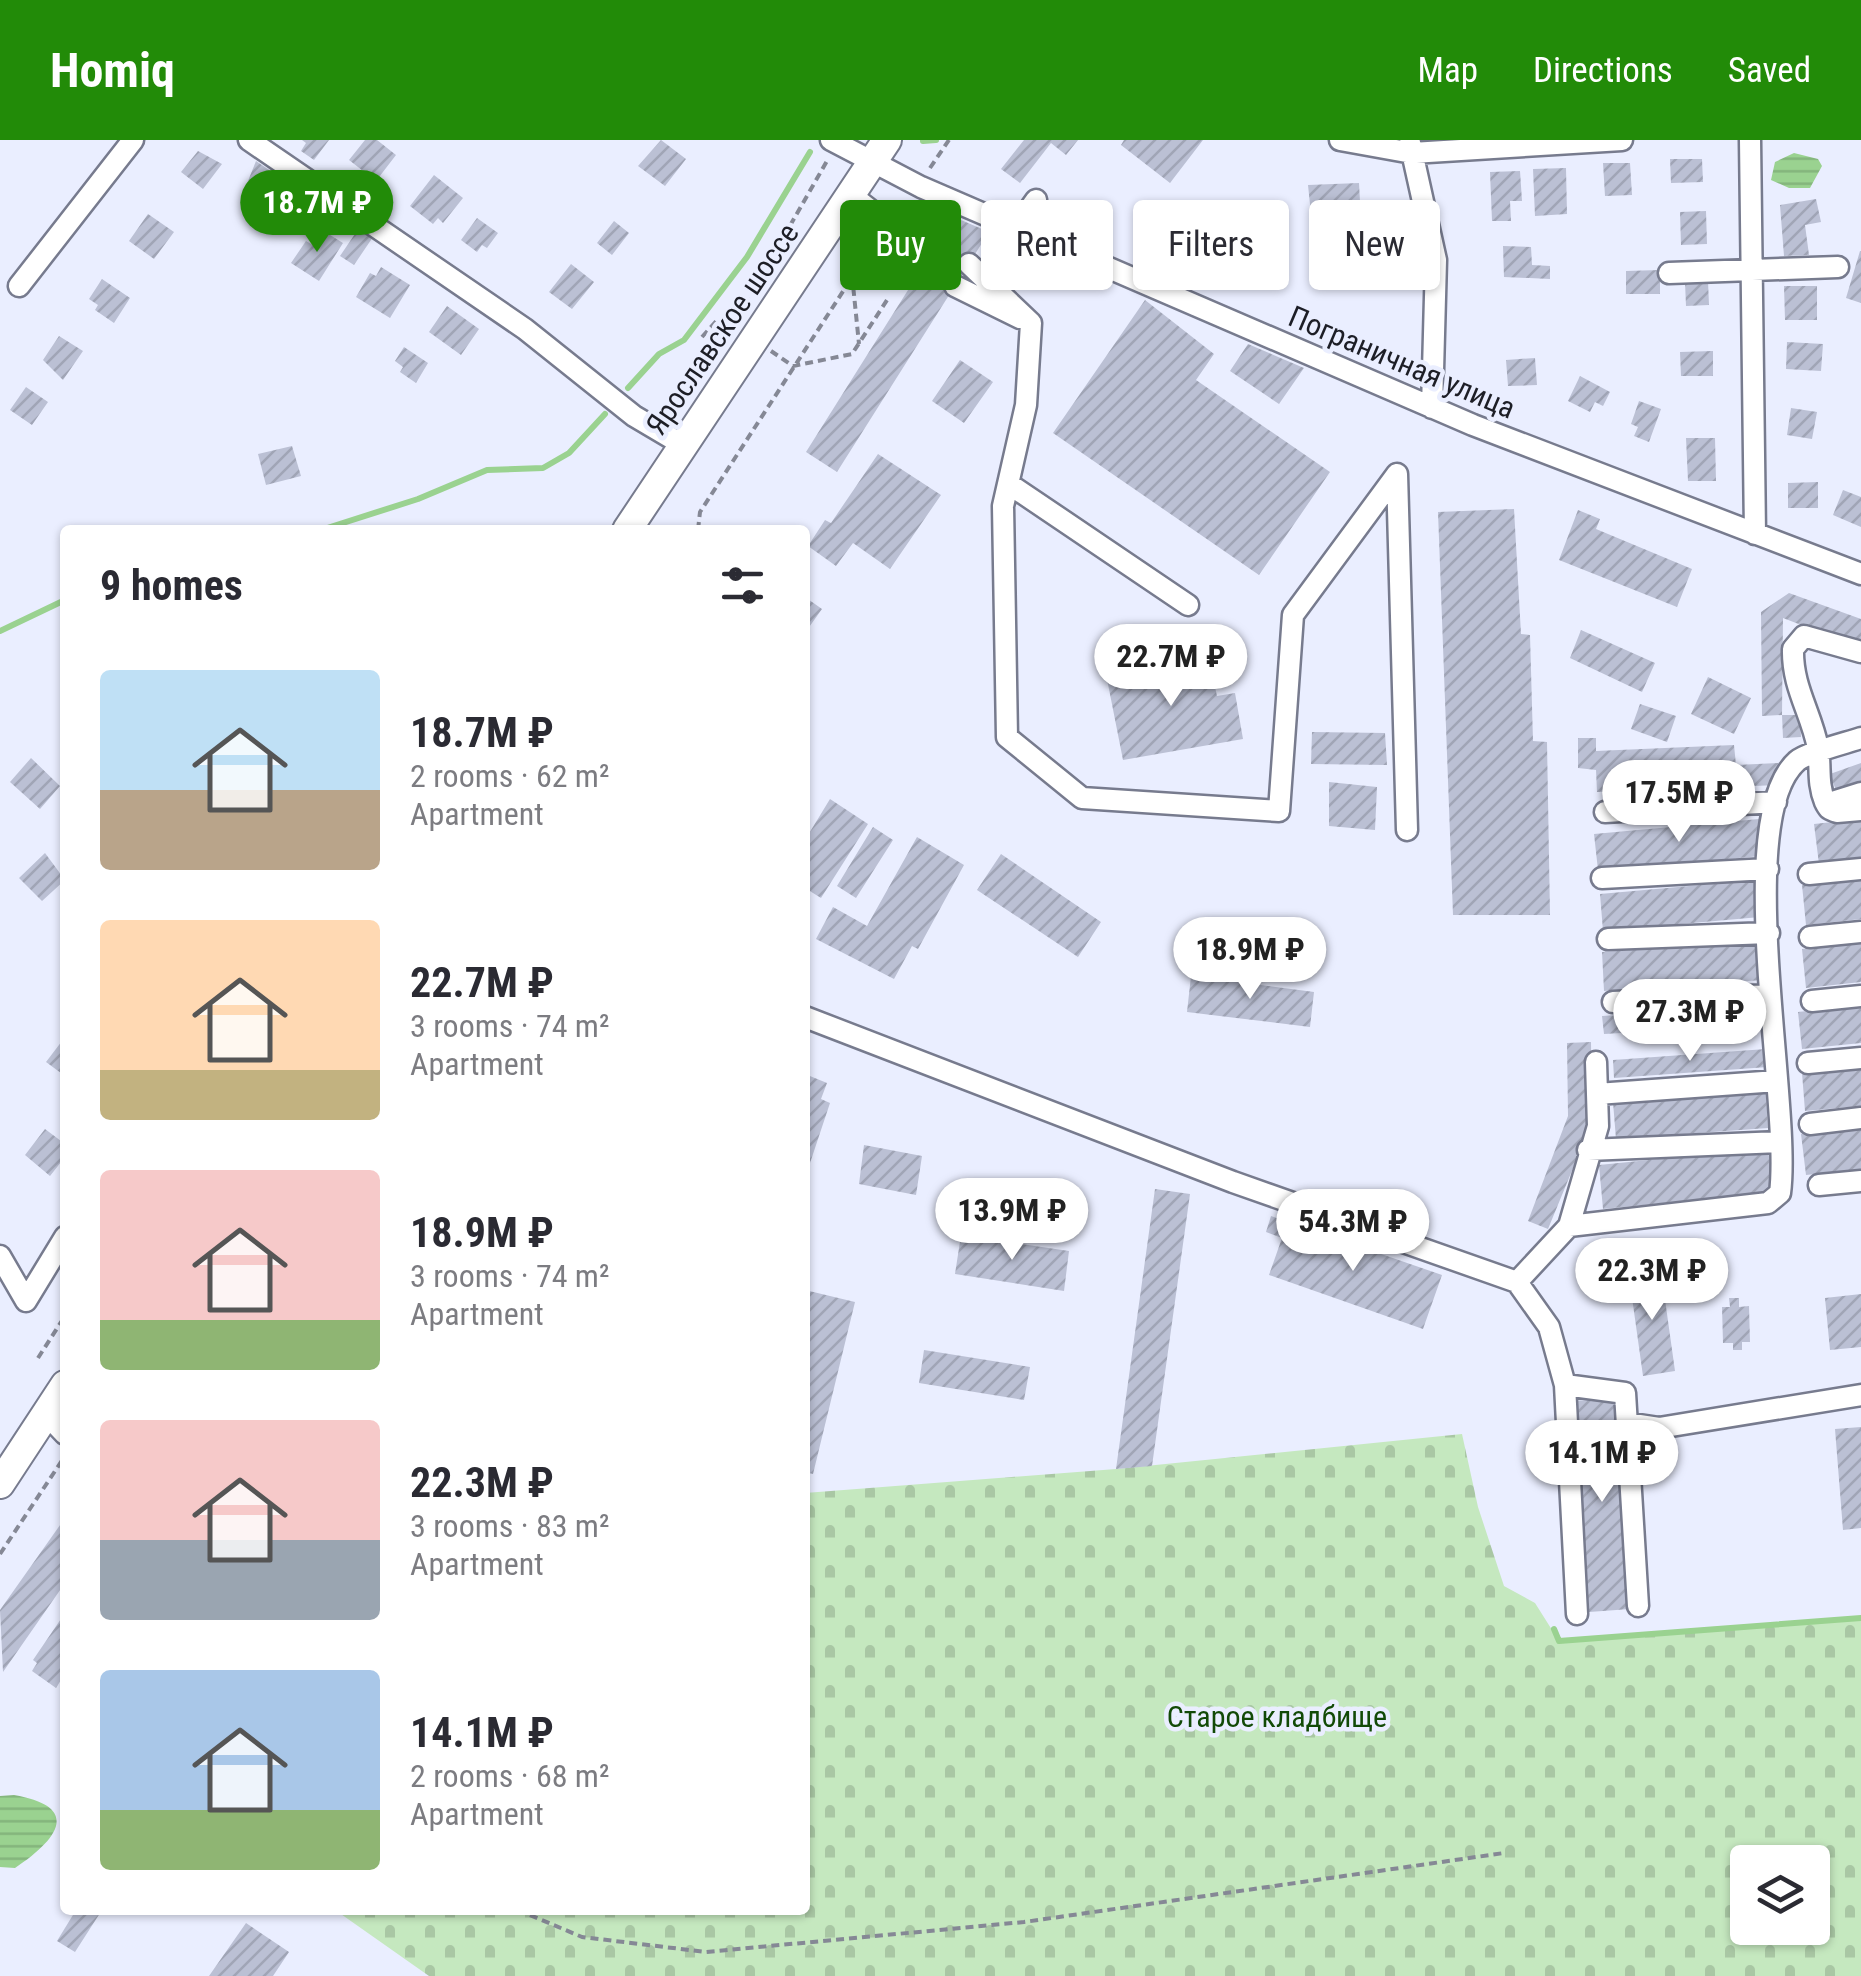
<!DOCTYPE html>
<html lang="en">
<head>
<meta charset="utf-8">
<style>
  body { margin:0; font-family:"Roboto Condensed",sans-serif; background:#f7f7f7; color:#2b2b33; height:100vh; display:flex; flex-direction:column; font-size:38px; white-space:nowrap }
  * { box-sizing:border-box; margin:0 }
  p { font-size:32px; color:#7c7c81 }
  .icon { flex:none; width:55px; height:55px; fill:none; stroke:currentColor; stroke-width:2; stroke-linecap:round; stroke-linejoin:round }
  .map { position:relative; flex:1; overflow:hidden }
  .panel { position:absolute; left:60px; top:385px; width:750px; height:1390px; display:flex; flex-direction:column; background:#fff; border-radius:10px; box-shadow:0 2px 8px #0004 }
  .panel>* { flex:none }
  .banner { position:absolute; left:840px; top:60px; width:870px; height:90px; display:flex; gap:20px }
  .tools { position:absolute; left:1730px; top:1705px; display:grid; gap:20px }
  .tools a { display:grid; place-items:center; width:100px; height:100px; border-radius:10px; background:#fff; box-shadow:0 2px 8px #0004; font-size:50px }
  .price { position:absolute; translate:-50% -85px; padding:0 22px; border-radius:35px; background:#fff; color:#222; font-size:32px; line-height:65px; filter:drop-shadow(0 2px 5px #0008) }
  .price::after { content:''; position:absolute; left:50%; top:60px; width:30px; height:22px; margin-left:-15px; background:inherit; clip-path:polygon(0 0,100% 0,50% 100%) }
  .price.active { background:#228b08; color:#fff }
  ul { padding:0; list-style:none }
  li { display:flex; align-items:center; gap:30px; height:250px; padding:0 40px }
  li span { display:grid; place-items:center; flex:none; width:280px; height:200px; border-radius:10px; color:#555 }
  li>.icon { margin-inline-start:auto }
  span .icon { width:120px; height:120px; fill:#fffc; stroke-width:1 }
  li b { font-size:42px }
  h2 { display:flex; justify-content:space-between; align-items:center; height:120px; padding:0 40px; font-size:42px }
  .pill { padding:0 35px; border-radius:10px; background:#fff; box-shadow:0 2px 8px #0004; font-size:35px; line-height:90px }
  .pill.active { background:#228b08; color:#fff }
  header { display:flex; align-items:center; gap:60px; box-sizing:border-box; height:140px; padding:0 50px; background:#228b08; color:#fff }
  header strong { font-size:48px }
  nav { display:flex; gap:55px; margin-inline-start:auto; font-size:35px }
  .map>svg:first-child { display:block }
  .cemetery { fill:url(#cemetery-stones); fill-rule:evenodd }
  .water { fill:url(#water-rules) }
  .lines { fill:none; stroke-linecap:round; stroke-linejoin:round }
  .stream { stroke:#9ad290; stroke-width:6 }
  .building { fill:url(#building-hatch) }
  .minor-tunnel { stroke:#c1c4d4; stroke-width:20; stroke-dasharray:20 10; stroke-linecap:butt }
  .minor-casing { stroke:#777b8e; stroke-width:25 }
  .major-casing { stroke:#777b8e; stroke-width:32 }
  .path { stroke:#858895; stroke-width:4; stroke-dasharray:8 5; stroke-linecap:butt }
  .minor { stroke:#fff; stroke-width:20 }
  .major { stroke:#fff; stroke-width:28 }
  .labels { text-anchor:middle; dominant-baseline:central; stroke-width:9; stroke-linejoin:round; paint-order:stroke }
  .street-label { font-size:30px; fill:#1d1e26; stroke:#eaeeff }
  .park-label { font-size:30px; fill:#124a07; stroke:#eaeeff }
</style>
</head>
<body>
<header>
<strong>Homiq</strong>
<nav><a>Map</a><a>Directions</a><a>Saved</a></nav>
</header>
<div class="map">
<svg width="1861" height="1836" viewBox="0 0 1861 1836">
  <defs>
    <pattern id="cemetery-stones" width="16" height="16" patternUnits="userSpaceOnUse" patternTransform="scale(2.5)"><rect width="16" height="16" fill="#c5e8bf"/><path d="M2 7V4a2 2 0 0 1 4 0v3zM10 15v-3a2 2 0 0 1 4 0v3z" fill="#a9c7a4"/></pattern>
    <pattern id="water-rules" width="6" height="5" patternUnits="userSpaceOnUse" patternTransform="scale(2.5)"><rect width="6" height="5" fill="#9ad290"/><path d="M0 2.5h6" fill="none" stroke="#84b47c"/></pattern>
    <pattern id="building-hatch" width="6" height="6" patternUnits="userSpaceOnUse" patternTransform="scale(2.5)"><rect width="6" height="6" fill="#bbc0d4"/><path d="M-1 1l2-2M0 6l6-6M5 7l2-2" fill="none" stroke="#a0a5b6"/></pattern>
  </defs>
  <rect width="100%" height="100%" fill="#eaeeff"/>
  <path class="cemetery" d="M1462,1294L1478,1367L1504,1446L1535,1463L1559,1501L1861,1478V1836H429L338,1772L805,1770V1353L1116,1329ZM1748,1722H1812V1788H1748Z"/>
  <path class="water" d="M1794,13L1818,19L1822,26L1810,48H1789L1771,40L1775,22Z
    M14,1655C83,1667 57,1700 15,1728L0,1727V1656Z"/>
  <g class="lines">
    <path class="stream" d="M923,1L936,0
      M628,248L659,214L684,200L747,117L810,12
      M321,390L418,359L487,330L543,328L569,313L605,274
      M0,491L65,460
      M1554,1489L1559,1501L1861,1478"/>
  </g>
  <path class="building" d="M302,0H329L314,20L301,11L306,3Z
    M365,0H377L396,15L376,41L349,20Z
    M661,0L686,19L665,46L638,26Z
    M1024,0H1078L1066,15L1051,3L1020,43L1001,29Z
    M1124,0H1203L1170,43L1121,5Z
    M198,11L222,24L203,49L181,32Z
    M1670,19H1702L1703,42L1671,43Z
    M256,21L288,43L279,58L257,43L253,50L246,46Z
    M1603,23H1630L1632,55L1605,56Z
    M1566,28L1567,74L1535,76L1533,29Z
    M1520,31L1522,61H1510L1511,81H1492L1490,32Z
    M434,35L463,58L443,83L438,78L433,84L410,66Z
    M1359,43L1361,80L1346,81V72L1311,74L1308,45Z
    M1816,59L1821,82L1805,85L1809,115L1784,116L1780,65Z
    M1706,71L1707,104L1681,105L1680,72Z
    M148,74L174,92L154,119L129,101Z
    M954,77L989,92L837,332L806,312Z
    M477,78L498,93L487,108L482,105L477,112L461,100Z
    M614,81L629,93L612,115L597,103Z
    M359,88L373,97L354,125L340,116Z
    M322,90L343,103L319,141L291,123L306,101L313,105Z
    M1503,106L1531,107L1532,125L1550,126V139L1504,137Z
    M1860,111H1861V163L1846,158Z
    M571,124L594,142L572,169L549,152Z
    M381,127L410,145L390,178L356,157L370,133L376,136Z
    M1660,130V154H1626V131Z
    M102,139L130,158L114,183L95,170L98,165L89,159Z
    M1708,141L1709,165L1686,166L1685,142Z
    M1784,146H1817V180H1785Z
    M1145,160L1214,214L1196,240L1330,332L1259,435L1053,293Z
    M447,166L479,189L461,215L429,192Z
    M59,196L83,211L63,240L43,220Z
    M1787,202L1823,204L1821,231L1786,229Z
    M1248,204L1304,228L1279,264L1230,231Z
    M404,207L428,223L416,243L400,232L403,227L395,221Z
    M1713,211V236H1681L1680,212Z
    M1535,218L1537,245L1508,246L1506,220Z
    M960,220L993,242L964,283L932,261Z
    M1580,236L1610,252L1603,266L1595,262L1590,272L1568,261Z
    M26,247L48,262L32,285L10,270Z
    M1639,261L1661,269L1649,302L1634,296L1638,287L1631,284Z
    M1791,268L1817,272L1812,299L1787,295Z
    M1686,298H1715L1716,341H1688Z
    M292,306L301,336L266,345L258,314Z
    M878,314L941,355L890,429L853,403L836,426L808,406L825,380L831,383Z
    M1818,342V368H1788V343Z
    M1843,350L1861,357V387L1833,375Z
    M1514,369L1521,494L1530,495L1533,601L1547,602L1550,775H1453L1438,372Z
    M1578,370L1600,379L1596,389L1692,429L1677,467L1559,420Z
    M1789,453L1861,479V508L1783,478L1782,575H1800L1801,597L1783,598L1782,575L1762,576L1761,472Z
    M805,457L822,469L807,490L805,488Z
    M1581,490L1655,523L1642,552L1570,518Z
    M1208,515L1217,556L1235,553L1243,599L1123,620L1106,534Z
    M1708,537L1751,558L1734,594L1691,574Z
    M1640,564L1676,576L1667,602L1631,589Z
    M1312,592L1385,593L1387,625L1311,624Z
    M1578,598H1596V611L1734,605L1736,625L1778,623L1779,645L1597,652L1596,630L1578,628Z
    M31,618L60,646L40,669L10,642Z
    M1861,623V648L1838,656L1830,634Z
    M1329,642L1377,647L1375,690L1329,686Z
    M830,659L868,684L821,758L805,748V700Z
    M1759,679L1762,716L1598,730L1594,694Z
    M1861,679V719L1819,724L1814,684Z
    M873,687L893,700L856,758L837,746Z
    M917,697L964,725L918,809L912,806L894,839L816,799L833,767L867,786Z
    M45,713L65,740L42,761L19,738Z
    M1001,714L1101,782L1078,817L977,750Z
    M1861,738V779L1806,785L1802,745Z
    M1756,740L1760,777L1603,791L1600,754Z
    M1761,801L1763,840L1604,851L1602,812Z
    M1861,803V842L1806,848L1802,809Z
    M1191,836L1314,852L1310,887L1187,872Z
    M1861,865V903L1802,909L1798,872Z
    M1762,866L1764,885L1604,894L1602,876Z
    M62,901L65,903V936L46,922Z
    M1591,902L1592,982L1548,1089L1528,1081L1568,976L1567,903Z
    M1766,909L1768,927L1614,938L1613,920Z
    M1861,927V966L1805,971L1802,933Z
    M805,934L827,943L821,959L830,963L806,1035Z
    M1766,950L1768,988L1616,999L1613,962Z
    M1861,988V1029L1806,1035L1801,994Z
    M45,989L65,1004V1017L50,1036L25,1015Z
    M864,1005L922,1016L916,1055L859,1044Z
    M1768,1008L1773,1052L1603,1069L1599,1025Z
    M1155,1049L1190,1054L1152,1326L1116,1329Z
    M1271,1076L1442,1135L1423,1189L1269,1135L1282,1098L1266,1092Z
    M961,1095L1069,1111L1064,1151L955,1134Z
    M1661,1131L1675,1231L1643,1236L1629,1136Z
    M805,1150L855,1162L813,1334L805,1332Z
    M1861,1154V1207L1830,1210L1825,1158Z
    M1729,1158H1739V1167L1749,1166L1750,1202H1742V1210H1733V1203H1723L1722,1167H1730Z
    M924,1210L1030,1227L1024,1260L919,1243Z
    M1615,1258L1630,1469L1589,1472L1573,1261Z
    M1861,1287V1388L1843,1390L1835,1289Z
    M65,1378V1443L3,1532L0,1470Z
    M65,1473V1542L61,1540L56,1548L32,1531L37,1523L33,1520Z
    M76,1770H102L75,1812L57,1801Z
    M246,1783L289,1812L273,1836H209Z"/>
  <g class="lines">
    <path class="minor-tunnel" d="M937,104L969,124
      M923,126L955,146"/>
    <g class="minor-casing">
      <path id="minor" d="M249,0L525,189L634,276L683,305
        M831,0L921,47L1473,285L1861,434
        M1340,0L1412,13L1622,0
        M1750,0L1755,394
        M1410,3L1436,120L1432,268
        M851,55L887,83L937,104
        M888,84L912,119L923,126
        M1016,88L1036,60
        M969,124L1031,183L1026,265L1003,366L1007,597L1082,658L1279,671L1293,475L1397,334L1407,690
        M1669,133L1838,127
        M19,146L133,0
        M955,146L1020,178
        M1009,344L1188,465
        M1861,512L1804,496L1793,509C1792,547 1811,572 1818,608C1821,626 1817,643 1825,662C1829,670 1829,669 1837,672L1861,670
        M1826,664L1861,653
        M1605,672L1776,662
        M1809,734L1861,729
        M1602,738L1768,729
        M1810,797L1861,792
        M1608,799L1769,793
        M1812,861L1861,856
        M1613,862L1769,855
        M805,877L1233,1042L1517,1142L1549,1187L1565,1245L1577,1474
        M1808,923L1861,918
        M1597,954L1777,941
        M1810,984L1861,978
        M1588,1010L1780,1002
        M1819,1045L1861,1041
        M1569,1086L1768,1063L1780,1053C1792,965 1731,679 1797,621C1806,613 1846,603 1861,598
        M0,1116L26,1161L65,1097
        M1517,1142L1569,1086L1598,986L1596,922
        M1565,1245L1625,1253L1638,1466
        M46,1274L65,1294
        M1626,1283L1659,1288L1861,1255"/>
    </g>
    <g class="major-casing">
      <path id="major" d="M627,390L887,0
        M0,1344L65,1245"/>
    </g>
    <path class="path" d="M930,28L949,0
      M852,135L859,204
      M732,187L827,21
      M702,197L719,178L733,187
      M771,211L793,226L852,214L889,157
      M698,390L700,372L875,102
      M38,1218L65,1176
      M0,1414L65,1316
      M518,1770L582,1797L706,1812L1024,1782L1504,1713"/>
    <use href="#minor" class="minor"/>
    <use href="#major" class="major"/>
  </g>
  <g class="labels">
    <g class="street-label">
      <text transform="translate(722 189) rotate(-56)">Ярославское шоссе</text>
      <text transform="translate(1402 222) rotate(23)">Пограничная улица</text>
    </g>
    <g class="park-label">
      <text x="1277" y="1576">Старое кладбище</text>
    </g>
  </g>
</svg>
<div class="tools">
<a><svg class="icon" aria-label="layers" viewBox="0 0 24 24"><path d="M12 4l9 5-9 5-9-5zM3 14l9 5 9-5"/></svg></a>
</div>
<b class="price active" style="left:317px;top:115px">18.7M ₽</b>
<b class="price" style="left:1171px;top:569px">22.7M ₽</b>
<b class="price" style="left:1679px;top:705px">17.5M ₽</b>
<b class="price" style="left:1250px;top:862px">18.9M ₽</b>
<b class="price" style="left:1690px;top:924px">27.3M ₽</b>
<b class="price" style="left:1012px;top:1123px">13.9M ₽</b>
<b class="price" style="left:1353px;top:1134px">54.3M ₽</b>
<b class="price" style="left:1652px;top:1183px">22.3M ₽</b>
<b class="price" style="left:1602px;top:1365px">14.1M ₽</b>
<div class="banner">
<a class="pill active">Buy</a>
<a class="pill">Rent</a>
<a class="pill">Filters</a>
<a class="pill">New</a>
</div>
<section class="panel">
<h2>9 homes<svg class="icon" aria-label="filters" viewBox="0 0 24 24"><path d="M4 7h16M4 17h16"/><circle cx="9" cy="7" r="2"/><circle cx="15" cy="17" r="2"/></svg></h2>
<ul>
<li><span style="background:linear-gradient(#bfe0f5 60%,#b9a48a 0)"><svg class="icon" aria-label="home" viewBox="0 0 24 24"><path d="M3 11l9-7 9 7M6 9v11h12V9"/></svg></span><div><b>18.7M ₽</b><p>2 rooms · 62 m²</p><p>Apartment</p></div></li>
<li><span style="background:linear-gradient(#ffd9b3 75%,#c2b280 0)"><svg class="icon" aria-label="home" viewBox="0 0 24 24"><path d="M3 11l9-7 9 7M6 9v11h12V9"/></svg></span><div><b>22.7M ₽</b><p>3 rooms · 74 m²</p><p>Apartment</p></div></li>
<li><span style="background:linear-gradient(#f6c9c9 75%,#8fb573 0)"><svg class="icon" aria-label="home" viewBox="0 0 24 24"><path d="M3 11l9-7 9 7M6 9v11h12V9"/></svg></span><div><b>18.9M ₽</b><p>3 rooms · 74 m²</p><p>Apartment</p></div></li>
<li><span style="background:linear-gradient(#f6c9c9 60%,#9aa5b1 0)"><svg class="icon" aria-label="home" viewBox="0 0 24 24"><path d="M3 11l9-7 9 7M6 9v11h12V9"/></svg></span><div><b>22.3M ₽</b><p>3 rooms · 83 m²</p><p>Apartment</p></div></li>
<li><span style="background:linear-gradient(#a9c7e8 70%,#8fb573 0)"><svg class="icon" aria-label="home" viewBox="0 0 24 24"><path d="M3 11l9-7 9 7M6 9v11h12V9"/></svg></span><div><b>14.1M ₽</b><p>2 rooms · 68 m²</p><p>Apartment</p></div></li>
</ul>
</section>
</div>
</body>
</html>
